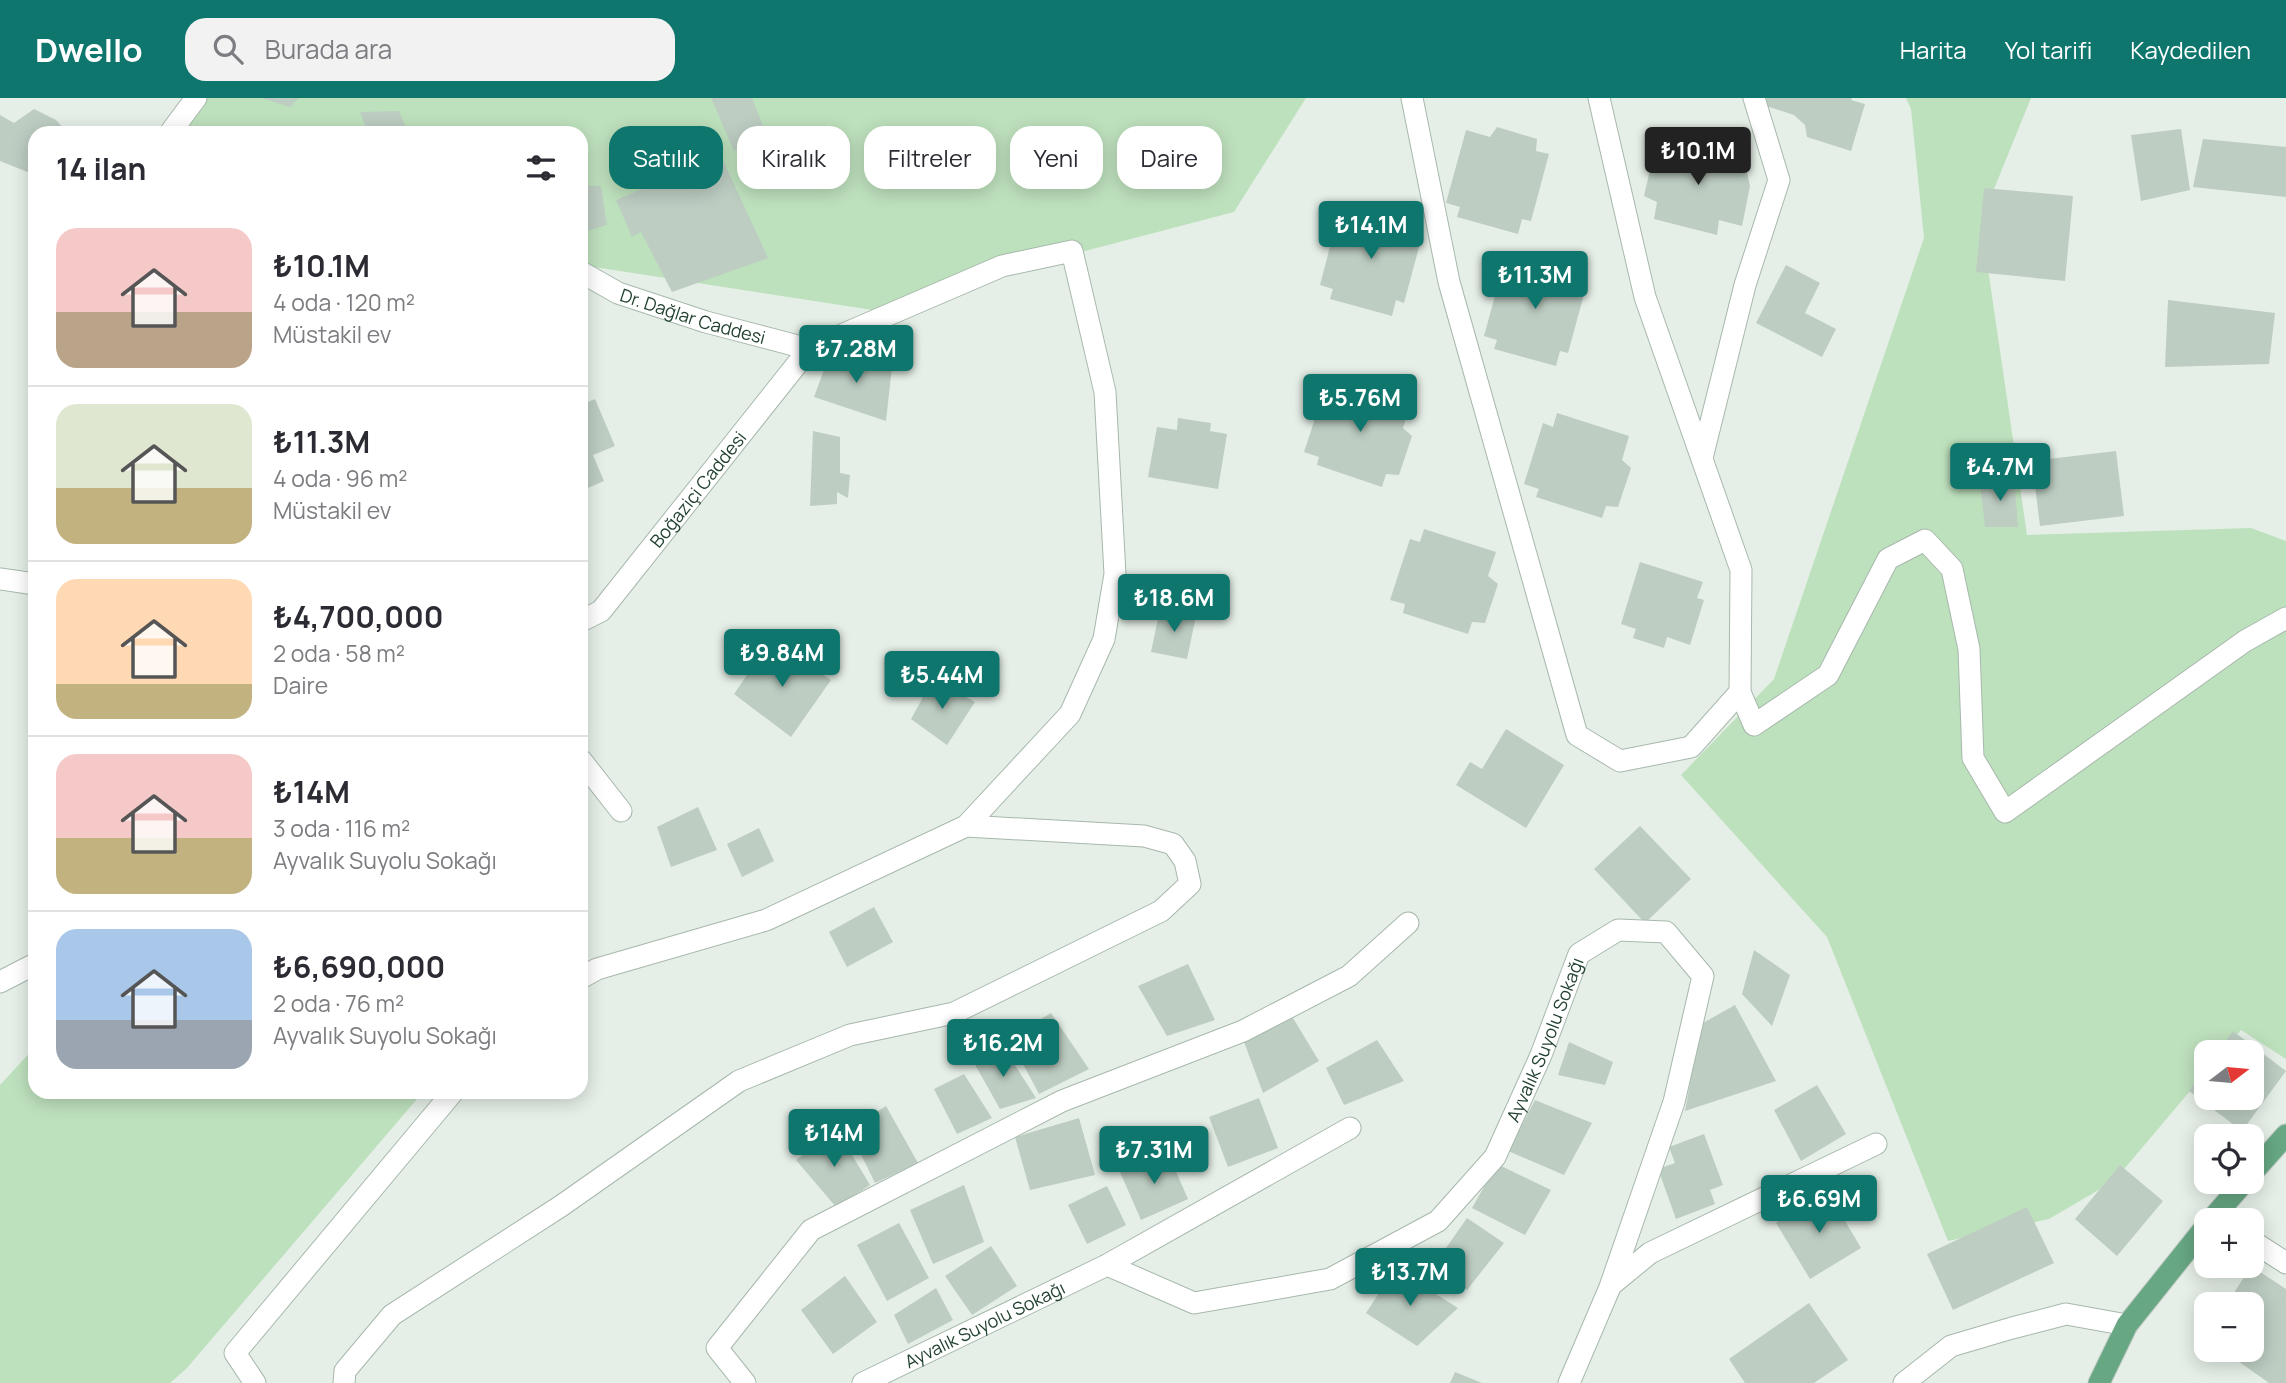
<!DOCTYPE html>
<html lang="tr">
<head>
<meta charset="utf-8">
<style>
  body { margin:0; font-family:Manrope,sans-serif; background:#f2f2f3; color:#2b2b33; height:100vh; display:flex; flex-direction:column; font-size:26px; white-space:nowrap }
  * { box-sizing:border-box; margin:0 }
  p { font-size:23px; color:#7c7c81 }
  .icon { flex:none; width:38px; height:38px; fill:none; stroke:currentColor; stroke-width:2; stroke-linecap:round; stroke-linejoin:round }
  .map { position:relative; flex:1; overflow:hidden }
  .details { position:absolute; left:28px; top:28px; width:560px; height:973px; display:flex; flex-direction:column; background:#fff; border-radius:21px; box-shadow:0 4px 18px #0003 }
  .details>* { flex:none }
  .banner { position:absolute; left:609px; top:28px; width:665px; height:63px; display:flex; gap:14px }
  .needle { width:46px; rotate:74deg }
  .fabs { position:absolute; left:2194px; top:942px; display:grid; gap:14px }
  .fabs a { display:grid; place-items:center; width:70px; height:70px; border-radius:14px; background:#fff; box-shadow:0 4px 18px #0003; font-size:35px }
  .price { position:absolute; translate:-50% -60px; padding:0 16px; border-radius:7px; background:#0f766e; color:#fff; font-size:23px; line-height:46px; filter:drop-shadow(0 2px 4px #0008) }
  .price::after { content:''; position:absolute; left:50%; top:42px; width:21px; height:16px; margin-left:-10px; background:inherit; clip-path:polygon(0 0,100% 0,50% 100%) }
  .price.selected { background:#222; color:#fff }
  ul { padding:0; list-style:none }
  li { display:flex; align-items:center; gap:21px; height:175px; padding:0 28px }
  li+li { border-top:2px solid #e1e1e2 }
  li span { display:grid; place-items:center; flex:none; width:196px; height:140px; border-radius:21px; color:#555 }
  li>.icon { margin-inline-start:auto }
  span .icon { width:84px; height:84px; fill:#fffc; stroke-width:1 }
  li b { font-size:30px }
  h2 { display:flex; justify-content:space-between; align-items:center; height:84px; padding:0 28px; font-size:30px }
  .chip { padding:0 24px; border-radius:21px; background:#fff; box-shadow:0 4px 18px #0003; font-size:24px; line-height:63px }
  .chip.selected { background:#0f766e; color:#fff }
  header { display:flex; align-items:center; gap:42px; box-sizing:border-box; height:98px; padding:0 35px; background:#0f766e; color:#fff }
  header strong { font-size:33px }
  nav { display:flex; gap:38px; margin-inline-start:auto; font-size:24px }
  .search { width:490px; height:63px; background:#f2f2f3; display:flex; align-items:center; gap:18px; box-sizing:border-box; padding:0 24px; border-radius:21px; color:#7c7c81; font-size:26px }
  .map>svg:first-child { display:block }
  .green { fill:#bee1bd }
  .building { fill:#bdcdc2 }
  .lines { fill:none; stroke-linecap:round; stroke-linejoin:round }
  .minor-casing { stroke:#a7b8ac; stroke-width:23 }
  .major-casing { stroke:#c1cac5; stroke-width:23 }
  .minor { stroke:#fff; stroke-width:21 }
  .major { stroke:#67a783; stroke-width:21 }
  .labels { text-anchor:middle; dominant-baseline:central; stroke-width:5; stroke-linejoin:round; paint-order:stroke }
  .street-label { font-size:18px; fill:#234230; stroke:#f6fbf7 }
</style>
</head>
<body>
<header>
<strong>Dwello</strong>
<div class="search"><svg class="icon" aria-label="search" viewBox="0 0 24 24"><circle cx="10" cy="10" r="6"/><path d="M15 15l6 6"/></svg>Burada ara</div>
<nav><a>Harita</a><a>Yol tarifi</a><a>Kaydedilen</a></nav>
</header>
<div class="map">
<svg width="2286" height="1285" viewBox="0 0 2286 1285">
  <rect width="100%" height="100%" fill="#e5efe7"/>
  <path class="green" d="M201,0H1306L1234,114L1085,153L879,213L581,167V35H179Z
    M1906,0H2031L1981,123L2027,437L2251,430L2286,443V961L2241,932L2223,954H2207V973L2114,1083L2049,1121L1948,1143L1827,839L1681,677L1774,581L1924,140L1911,11Z
    M35,949V994H423L187,1270L170,1285H0V987Z"/>
  <path class="building" d="M261,0H299L290,9Z
    M711,0H752L768,40L734,53Z
    M1759,0H1852L1851,2L1865,6L1851,53L1807,39L1805,27L1794,17L1757,5Z
    M34,11L56,22L68,35H35V77L0,63V17L14,25Z
    M399,13L408,35H368L360,14Z
    M1497,29L1537,41L1536,53L1549,56L1531,123L1522,121L1518,136L1457,119L1460,109L1446,105L1466,32L1490,39Z
    M2181,31L2190,92L2141,103L2131,37Z
    M1687,41L1737,59L1747,74L1750,88L1742,128L1719,122L1717,137L1654,121L1657,104L1644,98L1655,50L1669,53Z
    M2203,41L2286,49V99L2193,89Z
    M721,58L768,160L672,194L641,134L632,139L616,102Z
    M581,87L601,88L607,127L581,135Z
    M1984,90L2073,98L2065,183L1976,174Z
    M1371,111L1410,122V135L1422,138L1404,205L1396,202L1392,218L1330,201L1333,191L1320,187L1339,114L1364,121Z
    M1535,162L1574,173V185L1586,189L1568,255L1560,253L1556,268L1494,251L1497,242L1484,238L1504,165L1527,171Z
    M1786,167L1820,185L1805,215L1836,231L1822,259L1756,225Z
    M2168,202L2275,215L2269,266L2165,269Z
    M831,253L892,269L886,323L814,299Z
    M1338,283L1410,306L1403,330L1412,338L1399,377L1386,376L1382,389L1317,367L1319,359L1304,354L1324,293L1334,296Z
    M595,301L615,348L593,357L604,383L581,393V307Z
    M1557,315L1629,338L1622,362L1631,370L1618,409L1606,408L1602,420L1536,399L1539,391L1524,386L1543,325L1553,329Z
    M1178,320L1211,325L1210,333L1227,336L1218,391L1148,379L1157,329L1177,332Z
    M813,333L840,339V375L850,377L848,400L837,394V406L810,408Z
    M2116,353L2124,418L2040,428L2032,363Z
    M2014,378L2018,429H1985L1980,385Z
    M1424,431L1496,454L1488,478L1498,486L1485,525L1472,524L1468,536L1403,515L1405,506L1390,502L1410,441L1420,444Z
    M1640,464L1703,484L1697,500L1704,502L1690,547L1667,539L1664,550L1633,540L1636,531L1621,526Z
    M1160,511L1196,518L1187,561L1151,554Z
    M768,546L787,561L791,555L831,582L791,639L734,596Z
    M933,581L975,604L947,647L911,621Z
    M1506,631L1564,667L1526,730L1456,687L1470,664L1482,671Z
    M698,709L717,752L671,769L657,729Z
    M1640,728L1691,781L1645,825L1594,771Z
    M759,730L774,763L742,779L727,746Z
    M874,809L893,844L847,869L829,834Z
    M1754,852L1790,877L1772,928L1742,896Z
    M1188,866L1215,922L1167,938L1138,888Z
    M1735,907L1776,983L1685,1013L1701,926Z
    M1051,915L1089,971L1039,996L1009,940Z
    M1293,920L1319,963L1263,995L1244,944Z
    M2233,933L2286,973L2242,1033L2189,993L2207,968V999H2252V954H2217Z
    M1377,942L1404,983L1344,1007L1326,970Z
    M1569,944L1613,964L1605,987L1558,977Z
    M1002,947L1036,1000L1000,1011L973,963Z
    M964,976L992,1020L957,1036L934,991Z
    M1817,987L1846,1036L1801,1063L1774,1012Z
    M1259,1000L1278,1050L1228,1069L1209,1019Z
    M1535,1002L1592,1025L1564,1077L1508,1053Z
    M886,1008L918,1065L875,1085L849,1032Z
    M1079,1020L1095,1077L1030,1092L1015,1039Z
    M837,1032L870,1087L836,1109L796,1062Z
    M1704,1036L1723,1087L1710,1092L1715,1106L1676,1121L1658,1071L1675,1065L1669,1049Z
    M1167,1053L1188,1101L1141,1122L1120,1074Z
    M1497,1066L1551,1092L1525,1137L1472,1110Z
    M2120,1067L2163,1103L2117,1158L2075,1121Z
    M964,1087L984,1144L933,1166L910,1112Z
    M1107,1088L1126,1127L1087,1146L1068,1107Z
    M1828,1094L1861,1150L1810,1181L1776,1125Z
    M2027,1109L2054,1165L1953,1212L1927,1156Z
    M1467,1120L1504,1145L1467,1192L1432,1170Z
    M899,1125L929,1180L887,1203L857,1147Z
    M991,1148L1017,1188L972,1217L945,1178Z
    M2251,1168L2286,1191V1285H2269L2221,1251H2252V1206H2227Z
    M1395,1170L1458,1210L1417,1248L1366,1215Z
    M845,1178L877,1224L833,1256L801,1212Z
    M936,1190L953,1222L908,1246L894,1217Z
    M1809,1205L1848,1262L1814,1285H1745L1729,1261Z
    M1455,1274L1482,1285H1450Z"/>
  <g class="lines">
    <g class="minor-casing">
      <g id="minor">
        <path d="M1412,0L1449,184L1577,637L1620,663L1691,649L1740,594"/>
        <path d="M1599,0L1645,199L1741,472L1740,594L1754,627L1828,577L1888,461L1925,442L1952,471L1969,551L1973,660L2005,714L2245,543L2286,520"/>
        <path d="M170,35L196,0"/>
        <path id="s1" d="M581,174L618,195L706,224L809,251"/>
        <path d="M1702,360L1745,187L1779,82L1754,0"/>
        <path d="M0,481L35,486"/>
        <path id="s2" d="M581,523L601,513L809,251L1002,168L1072,153L1105,294L1115,476L1104,541L1070,616L966,728L766,822L597,871L581,880"/>
        <path d="M581,662L621,713"/>
        <path d="M0,884L35,866"/>
        <path d="M2252,1143L2286,1165"/>
        <path id="s3" d="M1107,1167L1194,1205L1330,1181L1438,1123L1495,1059L1541,957L1579,856L1618,832L1666,834L1703,878L1674,1004L1610,1189L1569,1285"/>
        <path d="M1611,1187L1650,1155L1876,1046"/>
        <path d="M255,1285L235,1255L453,994"/>
        <path d="M344,1285L345,1273L392,1217L561,1108L739,983L850,937L954,915L1161,813L1190,786L1185,763L1173,746L1144,738L966,728"/>
        <path d="M745,1285L717,1250L811,1132L1062,1003L1243,933L1349,878L1408,825"/>
        <path id="s4" d="M863,1285L1107,1167L1350,1030"/>
        <path d="M1904,1285L1951,1248L2012,1230L2066,1216L2127,1227"/>
      </g>
    </g>
    <g class="major-casing">
      <path id="major" d="M2252,1075L2286,1037
        M2211,1122L2245,1083
        M2099,1285L2127,1227L2207,1127"/>
    </g>
    <use href="#minor" class="minor"/>
    <use href="#major" class="major"/>
  </g>
  <g class="labels">
    <g class="street-label">
      <text stroke="none"><textPath href="#s1" startOffset="121">Dr. Dağlar Caddesi</textPath></text>
      <text stroke="none"><textPath href="#s2" startOffset="178">Boğaziçi Caddesi</textPath></text>
      <text stroke="none"><textPath href="#s3" startOffset="569">Ayvalık Suyolu Sokağı</textPath></text>
      <text stroke="none"><textPath href="#s4" startOffset="135">Ayvalık Suyolu Sokağı</textPath></text>
    </g>
  </g>
</svg>
<div class="fabs">
<a><svg class="needle" viewBox="-14 -14 28 28"><path d="M0-13l5 13h-10z" fill="#e53935"/><path d="M0 13l5-13h-10z" fill="#7c7c81"/></svg></a>
<a><svg class="icon" aria-label="locate" viewBox="0 0 24 24"><circle cx="12" cy="12" r="6"/><path d="M12 2v4M12 18v4M2 12h4M18 12h4"/></svg></a>
<a>+</a>
<a>−</a>
</div>
<b class="price selected" style="left:1698px;top:89px">₺10.1M</b>
<b class="price" style="left:1371px;top:163px">₺14.1M</b>
<b class="price" style="left:1535px;top:213px">₺11.3M</b>
<b class="price" style="left:856px;top:287px">₺7.28M</b>
<b class="price" style="left:1360px;top:336px">₺5.76M</b>
<b class="price" style="left:2000px;top:405px">₺4.7M</b>
<b class="price" style="left:1174px;top:536px">₺18.6M</b>
<b class="price" style="left:782px;top:591px">₺9.84M</b>
<b class="price" style="left:942px;top:613px">₺5.44M</b>
<b class="price" style="left:1003px;top:981px">₺16.2M</b>
<b class="price" style="left:834px;top:1071px">₺14M</b>
<b class="price" style="left:1154px;top:1088px">₺7.31M</b>
<b class="price" style="left:1819px;top:1137px">₺6.69M</b>
<b class="price" style="left:1410px;top:1210px">₺13.7M</b>
<div class="banner">
<a class="chip selected">Satılık</a>
<a class="chip">Kiralık</a>
<a class="chip">Filtreler</a>
<a class="chip">Yeni</a>
<a class="chip">Daire</a>
</div>
<section class="details">
<h2>14 ilan<svg class="icon" aria-label="filters" viewBox="0 0 24 24"><path d="M4 7h16M4 17h16"/><circle cx="9" cy="7" r="2"/><circle cx="15" cy="17" r="2"/></svg></h2>
<ul>
<li><span style="background:linear-gradient(#f6c9c9 60%,#b9a48a 0)"><svg class="icon" aria-label="home" viewBox="0 0 24 24"><path d="M3 11l9-7 9 7M6 9v11h12V9"/></svg></span><div><b>₺10.1M</b><p>4 oda · 120 m²</p><p>Müstakil ev</p></div></li>
<li><span style="background:linear-gradient(#dfe7d0 60%,#c2b280 0)"><svg class="icon" aria-label="home" viewBox="0 0 24 24"><path d="M3 11l9-7 9 7M6 9v11h12V9"/></svg></span><div><b>₺11.3M</b><p>4 oda · 96 m²</p><p>Müstakil ev</p></div></li>
<li><span style="background:linear-gradient(#ffd9b3 75%,#c2b280 0)"><svg class="icon" aria-label="home" viewBox="0 0 24 24"><path d="M3 11l9-7 9 7M6 9v11h12V9"/></svg></span><div><b>₺4,700,000</b><p>2 oda · 58 m²</p><p>Daire</p></div></li>
<li><span style="background:linear-gradient(#f6c9c9 60%,#c2b280 0)"><svg class="icon" aria-label="home" viewBox="0 0 24 24"><path d="M3 11l9-7 9 7M6 9v11h12V9"/></svg></span><div><b>₺14M</b><p>3 oda · 116 m²</p><p>Ayvalık Suyolu Sokağı</p></div></li>
<li><span style="background:linear-gradient(#a9c7e8 65%,#9aa5b1 0)"><svg class="icon" aria-label="home" viewBox="0 0 24 24"><path d="M3 11l9-7 9 7M6 9v11h12V9"/></svg></span><div><b>₺6,690,000</b><p>2 oda · 76 m²</p><p>Ayvalık Suyolu Sokağı</p></div></li>
</ul>
</section>
</div>
</body>
</html>
